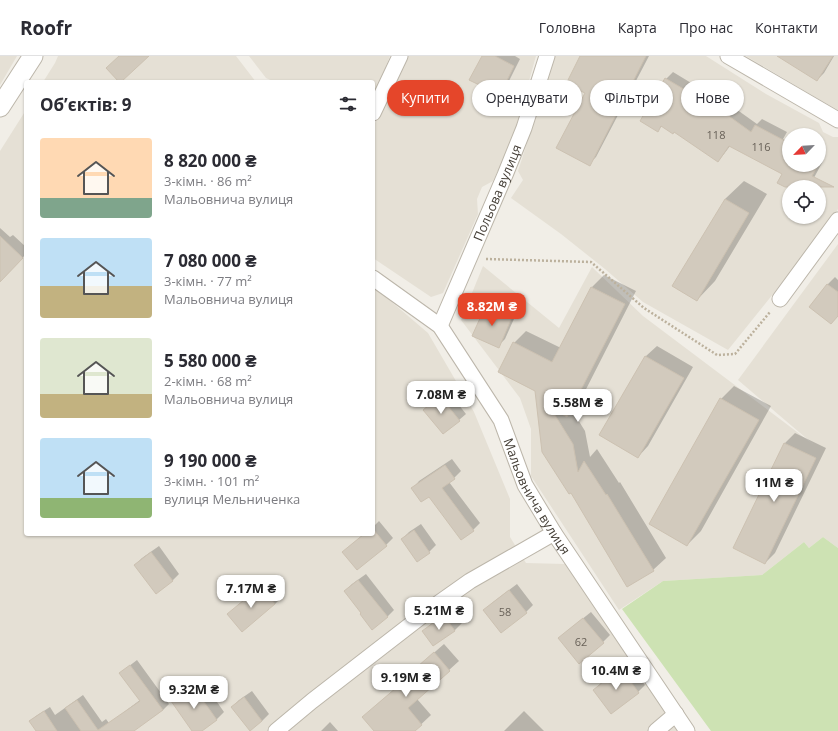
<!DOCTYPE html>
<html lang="uk">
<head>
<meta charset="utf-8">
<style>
  body { margin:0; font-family:"Open Sans",sans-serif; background:#f7f7f7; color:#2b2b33; height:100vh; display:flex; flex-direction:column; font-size:15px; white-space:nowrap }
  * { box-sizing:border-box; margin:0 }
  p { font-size:13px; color:#7c7c81 }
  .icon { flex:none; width:22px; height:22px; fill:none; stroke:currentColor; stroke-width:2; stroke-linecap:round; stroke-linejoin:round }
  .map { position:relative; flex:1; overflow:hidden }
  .details { position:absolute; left:24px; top:24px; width:351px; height:456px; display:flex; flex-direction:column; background:#fff; border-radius:4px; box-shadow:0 1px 3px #0004 }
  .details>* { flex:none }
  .hud { position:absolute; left:387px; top:24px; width:380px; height:36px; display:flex; gap:8px }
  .needle { width:26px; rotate:245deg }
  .tools { position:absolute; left:782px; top:72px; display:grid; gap:8px }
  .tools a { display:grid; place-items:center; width:44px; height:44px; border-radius:50%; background:#fff; box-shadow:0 1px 3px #0004; font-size:20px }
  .price { position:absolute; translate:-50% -34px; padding:0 9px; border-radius:8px; background:#fff; color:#222; font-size:13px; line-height:26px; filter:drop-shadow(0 1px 2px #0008) }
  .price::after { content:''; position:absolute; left:50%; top:24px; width:12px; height:9px; margin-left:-6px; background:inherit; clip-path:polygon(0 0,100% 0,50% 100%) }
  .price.active { background:#e5462a; color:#fff }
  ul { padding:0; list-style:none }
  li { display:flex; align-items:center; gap:12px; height:100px; padding:0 16px }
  li span { display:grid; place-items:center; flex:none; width:112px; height:80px; border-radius:4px; color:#555 }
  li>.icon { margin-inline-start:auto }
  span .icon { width:48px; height:48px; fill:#fffc; stroke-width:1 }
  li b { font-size:17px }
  h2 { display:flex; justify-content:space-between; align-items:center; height:48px; padding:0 16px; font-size:17px }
  .pill { padding:0 14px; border-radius:18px; background:#fff; box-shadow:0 1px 3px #0004; font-size:14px; line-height:36px }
  .pill.active { background:#e5462a; color:#fff }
  header { display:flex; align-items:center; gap:24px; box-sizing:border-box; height:56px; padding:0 20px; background:#fff; border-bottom:1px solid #e1e1e2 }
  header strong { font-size:19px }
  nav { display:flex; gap:22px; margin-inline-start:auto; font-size:14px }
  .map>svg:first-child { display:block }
  .residential { fill:#e5e0d5; fill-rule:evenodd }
  .green { fill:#cde2b3 }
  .shadow { fill:#0003 }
  .building { fill:#d2cabd; stroke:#ccc1b1 }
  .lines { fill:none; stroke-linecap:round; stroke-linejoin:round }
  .minor-casing { stroke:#bcb6aa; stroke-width:17 }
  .tertiary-casing { stroke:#bcb6aa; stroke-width:21 }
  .path { stroke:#bcb19d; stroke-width:2.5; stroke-dasharray:2 2; stroke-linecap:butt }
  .minor { stroke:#fff; stroke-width:15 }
  .tertiary { stroke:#fff; stroke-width:19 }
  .labels { text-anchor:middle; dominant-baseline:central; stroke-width:4; stroke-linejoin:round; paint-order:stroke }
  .number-label { font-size:11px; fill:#686158 }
  .street-label { font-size:13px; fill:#443e36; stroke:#fff }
</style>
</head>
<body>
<header>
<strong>Roofr</strong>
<nav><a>Головна</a><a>Карта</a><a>Про нас</a><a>Контакти</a></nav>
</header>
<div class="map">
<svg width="838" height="675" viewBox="0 0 838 675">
  <rect width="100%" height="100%" fill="#f1eee7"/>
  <path class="residential" d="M0,0H17L0,29Z
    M58,0H236L256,26H43L55,7Z
    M249,0H390L373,43V26H275L266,22Z
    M406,0H536L513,82L493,125L482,131L477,143L478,158L443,237L431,241L373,202V71L391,35Z
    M555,0H706L766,38L819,67L823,76L833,81H838V153L822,177L728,294L643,246L605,213L561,178L511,142L523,124L518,115ZM789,79H819V109H789ZM789,131H819V161H789Z
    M746,0H838V54L820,44Z
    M26,54V478H373V230L428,277L474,356L510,443V481L526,507L565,508L677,675H0V95Z
    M838,188V492L823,481L809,492L804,486L762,519L663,525L619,554L531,420V373L520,342L461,264L483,210L559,272L592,211L643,260L813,388L738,324Z"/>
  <path class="green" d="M823,481L838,492V675H711L622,553L663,525L762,519L804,486L809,492Z"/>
  <path class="shadow" d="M483,0H515L520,3L506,31L499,38Z
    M581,0H649L596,101L589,108L586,37Z
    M779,0H834L824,17L817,24Z
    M673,16L721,45L722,43L757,68L762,63L787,76L783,83L789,87V109H819V103L823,105L809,131H789V132L779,126L784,117L730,90L724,98L718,105L674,75L662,70L657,75L666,23Z
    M744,125L767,138L715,225L697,244L725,143Z
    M0,172L10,181L13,179L26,191V198L0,225Z
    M604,219L636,235L579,347L572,354L585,375L590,401L597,393L619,427L620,426L666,502L653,514L628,530L514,287L526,275L561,292L592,231Z
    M835,221L838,224V260L831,267L810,250L828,228Z
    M494,243L518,254L505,283L498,290L487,250Z
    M657,290L693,311L648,390L638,401L600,379L646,300Z
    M734,330L771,350L701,475L687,489L721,343Z
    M447,334L466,358L459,364L425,354Z
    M795,377L826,392L775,497L765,507L734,492L785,387Z
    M452,403L461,415L454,422L449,426L480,467L473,474L461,483L429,439L413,432L419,425Z
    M379,465L393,482L386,489L350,490L364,478H373V471Z
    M421,468L436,489L429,496L402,483L409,476Z
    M159,490L179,518L172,525L135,509L142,502Z
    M366,518L394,554L387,561L362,557L345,535L352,528Z
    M268,524L282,541L275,548L229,558L236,551Z
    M517,528L533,549L526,556L485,554L492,547Z
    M452,553L462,567L455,574L434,589L424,575L431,568Z
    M591,556L610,579L603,586L579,606L566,576Z
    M444,588L459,605L417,643L431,659L414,675H376L373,652L411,619L420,609Z
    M137,604L169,648L163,654L133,674L122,658L128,653L140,644L120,617Z
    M628,606L645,629L638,636L611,656L594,634L601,627Z
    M201,623L224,656L217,663L200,675H194L173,645L180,639Z
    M252,635L269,658L262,665L232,651L239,644Z
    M83,639L102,666L106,663L114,674L113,675H37L30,665L36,660L50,651L55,659Z
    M524,655L544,675H504Z
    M330,666L338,675H321Z"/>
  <path class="building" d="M119,0H149L121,26H119L106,12Z
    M482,0H495L514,10L500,39L469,24Z
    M580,0H646L590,110L556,92L585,37L566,28Z
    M777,0H833L817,25Z
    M665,22L714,51L715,50L751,76L755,69L789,87V109H818L812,120L834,131H785L777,127L782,118L729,90L718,106L674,76L673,78L661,70L658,76L640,65Z
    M725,143L749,157L697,245L672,230Z
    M0,180L23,202L0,226Z
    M827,228L838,236V260L831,268L809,251Z
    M591,231L625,248L567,361L550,351L573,388L578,416L584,405L606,439L607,438L654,515L627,531L571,437L569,438L542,396L535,335L498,316L513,286L552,306Z
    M486,249L512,261L499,292L472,280Z
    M645,300L684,322L638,402L599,379Z
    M440,340L460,365L443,378L423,354Z
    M720,342L759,364L687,490L649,468Z
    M784,387L816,402L765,508L733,492Z
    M445,409L455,423L442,432L474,475L461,484L429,441L421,446L411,432Z
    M373,473L387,490L357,514L342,496L364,478H373Z
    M414,474L430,497L417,506L401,483Z
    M151,496L173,525L156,538L134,509Z
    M358,524L388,561L372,574L360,558L361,557L344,535Z
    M261,530L275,548L242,576L227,558Z
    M509,534L527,557L501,577L483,554Z
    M444,559L455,575L433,590L422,575Z
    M583,562L604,587L579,608L558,582Z
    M434,596L450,615L408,652L422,669L415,675H374L362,661L410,620L409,618Z
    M130,609L163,654L134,675H81L65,652L77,644L98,674L140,645L119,617Z
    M621,612L639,637L611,658L593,634Z
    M193,630L217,664L202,675H192L171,645Z
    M244,641L262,665L250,675L231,651Z
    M44,655L57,675H36L29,665Z"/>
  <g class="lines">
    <g class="minor-casing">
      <g id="minor">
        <path d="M728,0L838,64"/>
        <path d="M373,57L400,0"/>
        <path id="s1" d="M373,222L440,270L501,364L525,429L554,477L687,675"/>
        <path d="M780,243L838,164"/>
        <path id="s2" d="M440,270L505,119L524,72L547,0"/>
        <path d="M276,675L312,645L436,549L470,525L554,477"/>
        <path d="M656,675L676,658"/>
      </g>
    </g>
    <g class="tertiary-casing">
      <path id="tertiary" d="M0,51L33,0"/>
    </g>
    <path class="path" d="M486,203L591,206L644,252L717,299L735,298L770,256"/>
    <use href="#minor" class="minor"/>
    <use href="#tertiary" class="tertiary"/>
  </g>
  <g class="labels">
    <g class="number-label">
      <text x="716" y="78">118</text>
      <text x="761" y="90">116</text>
      <text x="505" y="555">58</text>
      <text x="581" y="585">62</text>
    </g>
    <g class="street-label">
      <text stroke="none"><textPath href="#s2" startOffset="145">Польова вулиця</textPath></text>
      <text stroke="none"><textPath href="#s1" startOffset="279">Мальовнича вулиця</textPath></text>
    </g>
  </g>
</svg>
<div class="tools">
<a><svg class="needle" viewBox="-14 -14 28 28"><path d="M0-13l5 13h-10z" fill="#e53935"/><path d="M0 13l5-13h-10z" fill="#7c7c81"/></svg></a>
<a><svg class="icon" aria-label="locate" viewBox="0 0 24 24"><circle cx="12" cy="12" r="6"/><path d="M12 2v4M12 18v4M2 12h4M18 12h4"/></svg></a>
</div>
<b class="price active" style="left:492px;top:271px">8.82M ₴</b>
<b class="price" style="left:441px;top:359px">7.08M ₴</b>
<b class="price" style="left:578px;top:367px">5.58M ₴</b>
<b class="price" style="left:774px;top:447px">11M ₴</b>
<b class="price" style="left:251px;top:553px">7.17M ₴</b>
<b class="price" style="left:439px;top:575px">5.21M ₴</b>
<b class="price" style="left:616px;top:635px">10.4M ₴</b>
<b class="price" style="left:406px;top:642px">9.19M ₴</b>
<b class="price" style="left:194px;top:654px">9.32M ₴</b>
<div class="hud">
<a class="pill active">Купити</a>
<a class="pill">Орендувати</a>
<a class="pill">Фільтри</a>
<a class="pill">Нове</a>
</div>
<section class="details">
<h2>Об’єктів: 9<svg class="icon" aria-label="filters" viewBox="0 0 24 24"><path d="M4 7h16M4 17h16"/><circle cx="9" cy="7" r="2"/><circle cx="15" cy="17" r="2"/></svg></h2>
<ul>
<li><span style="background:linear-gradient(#ffd9b3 75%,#7fa58c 0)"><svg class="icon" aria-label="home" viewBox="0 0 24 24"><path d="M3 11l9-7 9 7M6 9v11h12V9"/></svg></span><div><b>8 820 000 ₴</b><p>3-кімн. · 86 m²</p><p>Мальовнича вулиця</p></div></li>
<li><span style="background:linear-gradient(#bfe0f5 60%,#c2b280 0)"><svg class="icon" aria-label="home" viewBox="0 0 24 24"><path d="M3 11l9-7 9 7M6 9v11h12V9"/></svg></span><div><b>7 080 000 ₴</b><p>3-кімн. · 77 m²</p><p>Мальовнича вулиця</p></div></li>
<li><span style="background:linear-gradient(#dfe7d0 70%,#c2b280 0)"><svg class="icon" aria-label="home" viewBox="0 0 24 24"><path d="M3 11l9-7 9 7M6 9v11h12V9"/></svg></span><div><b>5 580 000 ₴</b><p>2-кімн. · 68 m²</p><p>Мальовнича вулиця</p></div></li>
<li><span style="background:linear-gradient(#bfe0f5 75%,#8fb573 0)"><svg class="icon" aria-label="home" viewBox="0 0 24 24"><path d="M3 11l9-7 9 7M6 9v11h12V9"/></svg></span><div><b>9 190 000 ₴</b><p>3-кімн. · 101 m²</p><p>вулиця Мельниченка</p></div></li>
</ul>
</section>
</div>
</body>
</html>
